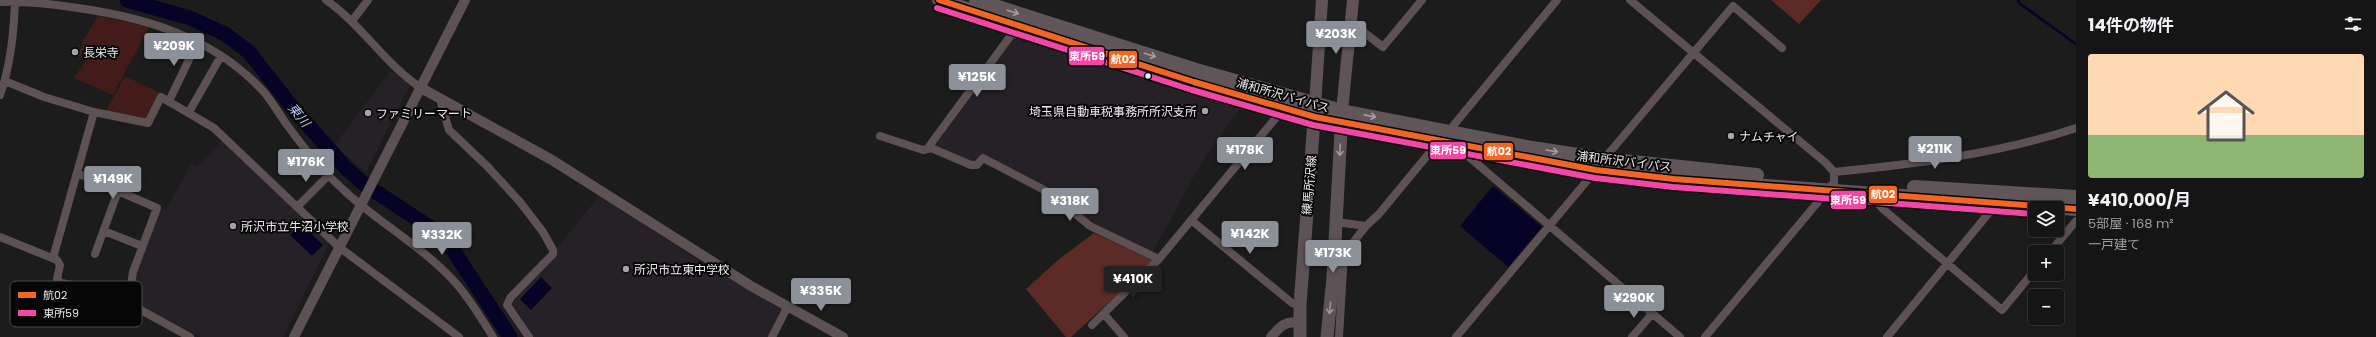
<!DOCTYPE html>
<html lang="ja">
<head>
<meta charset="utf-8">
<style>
  body { margin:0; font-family:Poppins,"Noto Sans JP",sans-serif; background:#1e1e1e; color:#f1f3f6; height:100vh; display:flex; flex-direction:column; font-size:15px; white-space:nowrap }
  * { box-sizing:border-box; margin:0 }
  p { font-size:13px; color:#9d9fa0 }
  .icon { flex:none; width:22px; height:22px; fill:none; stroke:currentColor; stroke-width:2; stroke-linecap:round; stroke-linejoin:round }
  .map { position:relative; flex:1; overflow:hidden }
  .details { display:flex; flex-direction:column; background:#151515; width:300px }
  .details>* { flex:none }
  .controls { position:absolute; left:2028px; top:201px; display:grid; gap:8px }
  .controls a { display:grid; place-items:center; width:36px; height:36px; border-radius:4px; background:#151515; box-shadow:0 2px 10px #0003,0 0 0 1px #343434; font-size:20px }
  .price { position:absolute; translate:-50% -34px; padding:0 9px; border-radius:4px; background:#8c9099; color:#fff; font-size:13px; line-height:26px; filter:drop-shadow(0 1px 2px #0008) }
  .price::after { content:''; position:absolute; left:50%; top:24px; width:12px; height:9px; margin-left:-6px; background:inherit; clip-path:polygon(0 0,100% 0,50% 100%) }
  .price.current { background:#222; color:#fff }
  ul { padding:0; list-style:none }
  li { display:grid; align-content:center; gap:8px; height:212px; padding:0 12px }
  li+li { border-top:1px solid #343434 }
  li span { display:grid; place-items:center; height:124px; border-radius:4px; color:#555 }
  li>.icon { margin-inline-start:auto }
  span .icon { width:72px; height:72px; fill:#fffc; stroke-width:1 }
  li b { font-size:17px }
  h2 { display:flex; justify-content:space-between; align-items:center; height:48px; padding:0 12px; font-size:17px }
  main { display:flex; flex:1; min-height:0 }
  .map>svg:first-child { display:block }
  .built { fill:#262126 }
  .green { fill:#431c19 }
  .forest { fill:#5c2b26 }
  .water { fill:#060326 }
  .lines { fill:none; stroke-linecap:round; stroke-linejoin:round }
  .stream { stroke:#060326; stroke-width:2.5 }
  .river { stroke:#060326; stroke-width:15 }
  .minor { stroke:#5d5154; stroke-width:8 }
  .tertiary { stroke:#5d5154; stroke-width:10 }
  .secondary { stroke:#5f5358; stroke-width:12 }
  .primary { stroke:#5d5256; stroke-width:13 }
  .trunk { stroke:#605559; stroke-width:14 }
  .bus-1-casing { stroke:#070607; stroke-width:9 }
  .bus-2-casing { stroke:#070607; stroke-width:9 }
  .bus-1 { stroke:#f26522; stroke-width:6 }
  .bus-2 { stroke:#f346a5; stroke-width:6 }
  .oneway { stroke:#a6a0a2 }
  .oneway2 { stroke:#9d979a }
  .poi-dot { fill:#a3a3a3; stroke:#070607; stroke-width:1.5 }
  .bus-dot { fill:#ecebec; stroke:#070607; stroke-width:1.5 }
  .labels { text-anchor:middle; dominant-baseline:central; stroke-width:4; stroke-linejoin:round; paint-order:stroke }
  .poi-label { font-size:12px; fill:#ecebec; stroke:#070607; text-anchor:start }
  .street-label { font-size:12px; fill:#ecebec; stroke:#070607 }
  .water-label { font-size:13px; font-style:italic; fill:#bdc7f7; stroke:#070607 }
  .key { fill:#070607; stroke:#4c4b4c; stroke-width:1 }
  .key-label { font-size:11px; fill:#ecebec }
  .line-badge { stroke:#070607; stroke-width:1.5 }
  .badge-label { font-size:11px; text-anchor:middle; font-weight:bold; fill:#fff }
</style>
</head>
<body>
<main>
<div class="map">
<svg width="2076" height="337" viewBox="0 0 2076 337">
  <rect width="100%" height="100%" fill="#1c1c1c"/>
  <path class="built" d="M1013,37L1242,106L1203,160L1151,255L1090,226L1050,193L983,158L977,165L931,148Z
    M391,70L410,86L366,172L334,146Z
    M223,140L328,241V246L283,337H201L131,301L135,273L161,208L166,210L191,164L196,167Z
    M600,195L701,262L781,307L783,311L768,337H533L511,303V299L557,252L555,250Z"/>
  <path class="green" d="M98,16L149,27L113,95L74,78L86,60L77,55L83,45L81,44Z
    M125,76L160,93L149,116L145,118L106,111Z"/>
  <path class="forest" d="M1771,0H1821L1799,24Z
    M1094,233L1154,261L1071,337H1066L1026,289L1058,260Z"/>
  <path class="water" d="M1493,186L1542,227L1508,267L1460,226Z
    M301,224L323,245L312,256L290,235Z
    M541,277L552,288L531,310L520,299Z"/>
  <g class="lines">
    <path class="stream" d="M2018,0L2019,3L2076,44"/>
    <path class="river" d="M127,0L190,18L225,34L249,52L296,112L346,168L364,184L431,228L449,244L510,337"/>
    <path class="minor" d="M326,0C362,25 384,63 421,88
      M1630,0L1826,163L1834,172V182L1828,190L1705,337
      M0,2C26,1 52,4 78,8C148,18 214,38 263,91C272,101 279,114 287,125C305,150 325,174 349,195C383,225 422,247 453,280C469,297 481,318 493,337
      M352,21L368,0
      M1352,23L1383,47L1422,0
      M5,81L44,97L94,112L148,123L161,97L214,128L339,247L459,337
      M0,95C11,65 14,32 15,0
      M440,99L449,130L488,167L520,202L543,232L553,250V254L510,298L507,305L529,337
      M169,101L198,41
      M189,112L221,56
      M1448,132L1557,0
      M880,136L923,150L927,149L1017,27
      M1455,145L1680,337
      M927,149L931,148L971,165H977L983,158L1050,193L1090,226L1159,259L1284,108
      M1604,159L1733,6L1782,48
      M1834,172C1915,164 1998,154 2076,128
      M77,173L157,208L133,272L128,303L190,337
      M1869,194L1884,210L2002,310L2035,270
      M298,206L329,175
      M1191,220L1292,303L1300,305
      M1336,222L1366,226L1379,214L1440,140
      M104,231L142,246
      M0,237L57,260L60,265L57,279L61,283L129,295
      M2050,252L2076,221
      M95,254L118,191
      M53,258L94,112
      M1104,314L1124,337
      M1092,325L1159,259
      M772,337L788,306
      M1339,337L1344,254L1366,226
      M1456,337L1596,170
      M1632,337L1652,314
      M1887,337L1997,203"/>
    <path class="tertiary" d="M421,88L552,160L751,286L843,337
      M294,337L465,0
      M1271,337C1280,327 1285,320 1300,323"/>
    <path class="secondary" d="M1315,105L1322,0
      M1342,111L1353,0"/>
    <path class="primary" d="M1300,337V305L1315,107
      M1327,337L1333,278L1342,113"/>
    <path class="trunk" d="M939,0L1194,82L1315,117L1596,170L1674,179L2076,209
      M976,0L1196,70L1342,111L1532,148L1604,159L1757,175
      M1914,187L2076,197"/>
    <g class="bus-1-casing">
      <path id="bus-1" d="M939,0L1194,82L1315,117L1596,170L1674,179L2076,209"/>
    </g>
    <g class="bus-2-casing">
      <path id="bus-2" d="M937,8L1192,90L1313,125L1595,178L1673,187L2035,214"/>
    </g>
    <use href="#bus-1" class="bus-1"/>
    <use href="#bus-2" class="bus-2"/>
  </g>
  <defs><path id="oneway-shaft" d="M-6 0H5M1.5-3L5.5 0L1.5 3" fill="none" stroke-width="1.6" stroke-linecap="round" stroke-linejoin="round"/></defs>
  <g class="oneway">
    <use href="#oneway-shaft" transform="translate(1013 12) rotate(18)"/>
    <use href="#oneway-shaft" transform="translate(1150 55) rotate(17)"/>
    <use href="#oneway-shaft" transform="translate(1370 116) rotate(11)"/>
    <use href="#oneway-shaft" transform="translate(1552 151) rotate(9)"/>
  </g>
  <g class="oneway2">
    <use href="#oneway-shaft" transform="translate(1340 150) rotate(93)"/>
    <use href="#oneway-shaft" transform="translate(1330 308) rotate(95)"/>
  </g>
  <g class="poi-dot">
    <circle cx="75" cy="52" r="4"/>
    <circle cx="1205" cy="111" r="4"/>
    <circle cx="368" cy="113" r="4"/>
    <circle cx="1731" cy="136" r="4"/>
    <circle cx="233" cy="226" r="4"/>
    <circle cx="626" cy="269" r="4"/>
  </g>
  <circle class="bus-dot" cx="1148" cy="76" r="3.5"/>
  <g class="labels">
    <g class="poi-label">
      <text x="83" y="52">長栄寺</text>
      <text x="1197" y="111" text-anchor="end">埼玉県自動車税事務所所沢支所</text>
      <text x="376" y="113">ファミリーマート</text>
      <text x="1739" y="136">ナムチャイ</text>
      <text x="241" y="226">所沢市立牛沼小学校</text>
      <text x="634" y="269">所沢市立東中学校</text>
    </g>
    <g class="street-label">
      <text transform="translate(1283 95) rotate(16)">浦和所沢バイパス</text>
      <text transform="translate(1624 161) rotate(7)">浦和所沢バイパス</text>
      <text transform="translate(1309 185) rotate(-85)">練馬所沢線</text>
    </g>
    <g class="water-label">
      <text transform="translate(299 115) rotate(50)">東川</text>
    </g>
  </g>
  <rect x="10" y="281" width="132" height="46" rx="6" class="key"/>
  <rect x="18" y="292" width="18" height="6" fill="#f26522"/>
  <rect x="18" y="310" width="18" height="6" fill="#f346a5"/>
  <g class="key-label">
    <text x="43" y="299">航02</text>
    <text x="43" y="317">東所59</text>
  </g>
  <g class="line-badge">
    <rect x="1068" y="46" width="37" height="20" rx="4" fill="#f346a5"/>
    <rect x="1108" y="50" width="30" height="19" rx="4" fill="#f26522"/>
    <rect x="1429" y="141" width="38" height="19" rx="4" fill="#f346a5"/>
    <rect x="1483" y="142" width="31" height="19" rx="4" fill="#f26522"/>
    <rect x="1868" y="185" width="30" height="19" rx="4" fill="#f26522"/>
    <rect x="1830" y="190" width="37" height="20" rx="4" fill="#f346a5"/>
  </g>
  <g class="badge-label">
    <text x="1087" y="60">東所59</text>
    <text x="1123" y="63">航02</text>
    <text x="1448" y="154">東所59</text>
    <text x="1499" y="155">航02</text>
    <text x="1883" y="198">航02</text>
    <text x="1848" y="204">東所59</text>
  </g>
</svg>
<div class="controls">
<a><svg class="icon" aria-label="layers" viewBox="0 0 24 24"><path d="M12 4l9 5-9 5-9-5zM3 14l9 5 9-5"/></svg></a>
<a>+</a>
<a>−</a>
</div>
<b class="price" style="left:1336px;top:55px">¥203K</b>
<b class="price" style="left:174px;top:67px">¥209K</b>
<b class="price" style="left:977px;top:98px">¥125K</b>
<b class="price" style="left:1935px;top:170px">¥211K</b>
<b class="price" style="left:1245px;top:171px">¥178K</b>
<b class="price" style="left:306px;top:183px">¥176K</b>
<b class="price" style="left:113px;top:200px">¥149K</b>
<b class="price" style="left:1070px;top:222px">¥318K</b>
<b class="price" style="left:1250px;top:255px">¥142K</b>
<b class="price" style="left:442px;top:256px">¥332K</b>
<b class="price" style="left:1333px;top:274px">¥173K</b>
<b class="price current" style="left:1133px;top:300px">¥410K</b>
<b class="price" style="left:821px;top:312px">¥335K</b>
<b class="price" style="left:1634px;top:319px">¥290K</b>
</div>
<section class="details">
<h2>14件の物件<svg class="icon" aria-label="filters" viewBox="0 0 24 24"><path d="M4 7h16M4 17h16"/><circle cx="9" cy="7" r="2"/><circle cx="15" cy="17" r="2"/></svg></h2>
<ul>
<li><span style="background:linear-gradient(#ffd9b3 65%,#8fb573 0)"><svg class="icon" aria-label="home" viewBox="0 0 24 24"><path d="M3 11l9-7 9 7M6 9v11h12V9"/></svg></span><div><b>¥410,000/月</b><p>5部屋 · 168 m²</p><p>一戸建て</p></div></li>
</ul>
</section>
</main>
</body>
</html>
